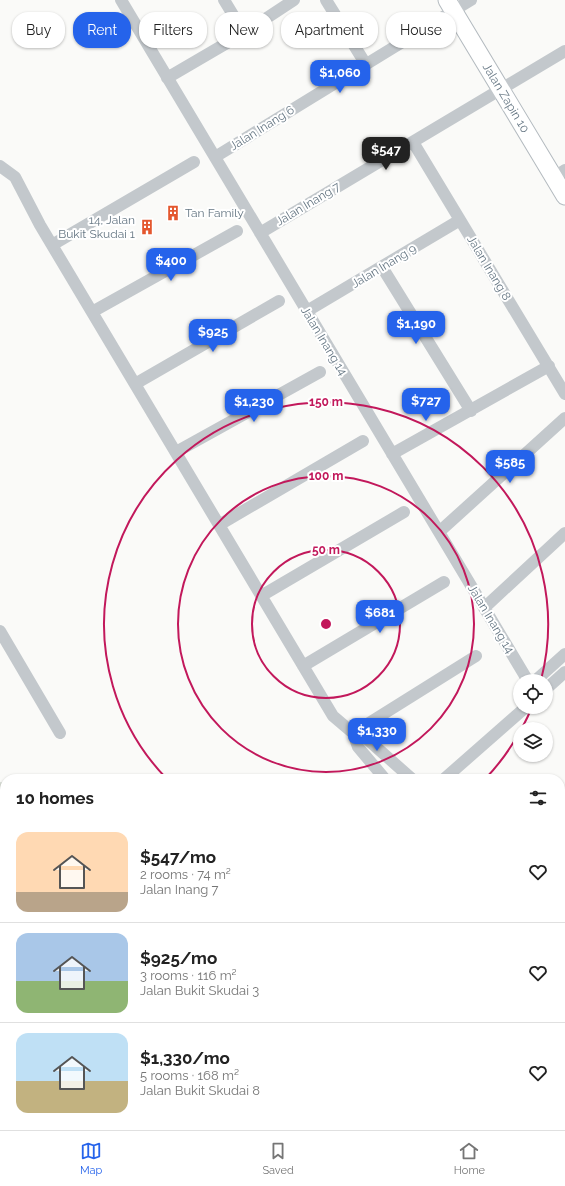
<!DOCTYPE html>
<html lang="en">
<head>
<meta charset="utf-8">
<style>
  body { margin:0; font-family:Raleway,sans-serif; background:#f6f6f6; color:#222; height:100vh; display:flex; flex-direction:column; font-size:15px; white-space:nowrap }
  * { box-sizing:border-box; margin:0 }
  p { font-size:13px; color:#767676 }
  .icon { flex:none; width:22px; height:22px; fill:none; stroke:currentColor; stroke-width:2; stroke-linecap:round; stroke-linejoin:round }
  .map { position:relative; flex:1; overflow:hidden }
  .details { position:absolute; left:0px; top:774px; width:565px; height:356px; display:flex; flex-direction:column; background:#fff; border-radius:16px 16px 0 0; box-shadow:0 1px 3px #0004 }
  .details>* { flex:none }
  .banner { position:absolute; left:12px; top:12px; width:541px; height:36px; display:flex; gap:8px }
  .buttons { position:absolute; left:513px; top:674px; display:grid; gap:8px }
  .buttons a { display:grid; place-items:center; width:40px; height:40px; border-radius:50%; background:#fff; box-shadow:0 1px 3px #0004; font-size:20px }
  .price { position:absolute; translate:-50% -34px; padding:0 9px; border-radius:8px; background:#2563eb; color:#fff; font-size:13px; line-height:26px; filter:drop-shadow(0 1px 2px #0008) }
  .price::after { content:''; position:absolute; left:50%; top:24px; width:12px; height:9px; margin-left:-6px; background:inherit; clip-path:polygon(0 0,100% 0,50% 100%) }
  .price.current { background:#222; color:#fff }
  ul { padding:0; list-style:none }
  li { display:flex; align-items:center; gap:12px; height:100px; padding:0 16px }
  li+li { border-top:1px solid #e0e0e0 }
  li span { display:grid; place-items:center; flex:none; width:112px; height:80px; border-radius:12px; color:#555 }
  li>.icon { margin-inline-start:auto }
  span .icon { width:48px; height:48px; fill:#fffc; stroke-width:1 }
  li b { font-size:17px }
  h2 { display:flex; justify-content:space-between; align-items:center; height:48px; padding:0 16px; font-size:17px }
  .tag { padding:0 14px; border-radius:16px; background:#fff; box-shadow:0 1px 3px #0004; font-size:14px; line-height:36px }
  .tag.current { background:#2563eb; color:#fff }
  .tabs { display:flex; justify-content:space-around; align-items:center; height:56px; border-top:1px solid #e0e0e0; background:#fff; font-size:11px; color:#767676 }
  .tabs a { display:grid; justify-items:center; gap:2px }
  .tabs .current { color:#2563eb }
  .map>svg:first-child { display:block }
  .forest { fill:url(#forest-firs) }
  .lines { fill:none; stroke-linecap:round; stroke-linejoin:round }
  .secondary-casing { stroke:#b3babf; stroke-width:19 }
  .street { stroke:#c3c8cc; stroke-width:12 }
  .secondary { stroke:#fff; stroke-width:17 }
  .ring { fill:none; stroke:#c2185b; stroke-width:2 }
  .labels { text-anchor:middle; dominant-baseline:central; stroke-width:4; stroke-linejoin:round; paint-order:stroke }
  .street-label { font-size:12px; fill:#657683; stroke:#fff }
  .poi-label { font-size:12px; fill:#657683; stroke:#fff; text-anchor:start }
  .centre { fill:#c2185b; stroke:#fff; stroke-width:2 }
  .ring-label { font-size:12px; text-anchor:middle; font-weight:bold; fill:#c2185b; stroke:#fff; stroke-width:4; stroke-linejoin:round; paint-order:stroke }
</style>
</head>
<body>
<div class="map">
<svg width="565" height="1130" viewBox="0 0 565 1130">
  <defs>
    <pattern id="forest-firs" width="22" height="20" patternUnits="userSpaceOnUse"><rect width="22" height="20" fill="#dadfd7"/><path d="M5 1l3.5 6h-7zM16 11l3.5 6h-7z" fill="#b4b9b4"/></pattern>
  </defs>
  <rect width="100%" height="100%" fill="#fafaf8"/>
  <path class="forest" d="M0,782L5,783V1125H323L325,1130H0Z"/>
  <g class="lines">
    <g class="secondary-casing">
      <path id="secondary" d="M447,0L565,196"/>
    </g>
    <path class="street" d="M121,0L528,681
      M224,0L244,33
      M326,0L365,63
      M167,78L244,33L294,0
      M413,142L565,394
      M215,157L471,0
      M0,166L15,177L40,225L333,716L353,733L367,739L412,779
      M554,177L565,170
      M260,233L565,51
      M52,245L194,162
      M382,267L471,411
      M307,311L460,220
      M92,312L237,231
      M135,384L279,301
      M176,452L320,372
      M392,454L549,366
      M219,525L363,441
      M439,532L565,418
      M261,596L404,512
      M484,608L565,533
      M0,631L60,733
      M303,666L444,582
      M535,681L565,654
      M546,689L565,672
      M353,733L476,656
      M353,733L358,747L385,779
      M444,779L526,707
      M560,881H565
      M560,998H565
      M560,1045L565,1054
      M397,1125L400,1130
      M502,1125L505,1130"/>
    <use href="#secondary" class="secondary"/>
  </g>
  <g class="ring">
    <circle cx="326" cy="624" r="74"/>
    <circle cx="326" cy="624" r="148"/>
    <path d="M532 707A222 222 0 0 1 522 728M519 733A222 222 0 0 1 486 778M166 778A222 222 0 1 1 541 680"/>
  </g>
  <defs>
    <g id="building-bare" transform="scale(1.2)"><path d="M-4-6H4V6H1V3H-1V6H-4ZM-2.5-4.3h1.7v1.8h-1.7ZM.8-4.3h1.7v1.8H.8ZM-2.5-1h1.7V.8h-1.7ZM.8-1h1.7V.8H.8Z" fill="#e4572e" stroke="#fff" stroke-width="2.5" paint-order="stroke"/></g>
  </defs>
  <g fill-rule="evenodd">
    <use href="#building-bare" x="173" y="213"/>
    <use href="#building-bare" x="147" y="227"/>
  </g>
  <g class="labels">
    <g class="street-label">
      <text transform="translate(506 98) rotate(59)">Jalan Zapin 10</text>
      <text transform="translate(262 128) rotate(-32)">Jalan Inang 6</text>
      <text transform="translate(308 204) rotate(-31)">Jalan Inang 7</text>
      <text transform="translate(384 266) rotate(-31)">Jalan Inang 9</text>
      <text transform="translate(489 268) rotate(59)">Jalan Inang 8</text>
      <text transform="translate(324 341) rotate(59)">Jalan Inang 14</text>
      <text transform="translate(491 619) rotate(59)">Jalan Inang 14</text>
    </g>
    <g class="poi-label">
      <text x="185" y="213">Tan Family</text>
      <text x="135" y="220" text-anchor="end">14, Jalan<tspan x="135" dy="14">Bukit Skudai 1</tspan></text>
    </g>
  </g>
  <circle cx="326" cy="624" r="6" class="centre"/>
  <g class="ring-label">
    <text x="326" y="406">150 m</text>
    <text x="326" y="480">100 m</text>
    <text x="326" y="554">50 m</text>
  </g>
</svg>
<div class="buttons">
<a><svg class="icon" aria-label="locate" viewBox="0 0 24 24"><circle cx="12" cy="12" r="6"/><path d="M12 2v4M12 18v4M2 12h4M18 12h4"/></svg></a>
<a><svg class="icon" aria-label="layers" viewBox="0 0 24 24"><path d="M12 4l9 5-9 5-9-5zM3 14l9 5 9-5"/></svg></a>
</div>
<b class="price" style="left:340px;top:94px">$1,060</b>
<b class="price current" style="left:386px;top:171px">$547</b>
<b class="price" style="left:171px;top:282px">$400</b>
<b class="price" style="left:416px;top:345px">$1,190</b>
<b class="price" style="left:213px;top:353px">$925</b>
<b class="price" style="left:426px;top:422px">$727</b>
<b class="price" style="left:254px;top:423px">$1,230</b>
<b class="price" style="left:510px;top:484px">$585</b>
<b class="price" style="left:380px;top:634px">$681</b>
<b class="price" style="left:377px;top:752px">$1,330</b>
<div class="banner">
<a class="tag">Buy</a>
<a class="tag current">Rent</a>
<a class="tag">Filters</a>
<a class="tag">New</a>
<a class="tag">Apartment</a>
<a class="tag">House</a>
</div>
<section class="details">
<h2>10 homes<svg class="icon" aria-label="filters" viewBox="0 0 24 24"><path d="M4 7h16M4 17h16"/><circle cx="9" cy="7" r="2"/><circle cx="15" cy="17" r="2"/></svg></h2>
<ul>
<li><span style="background:linear-gradient(#ffd9b3 75%,#b9a48a 0)"><svg class="icon" aria-label="home" viewBox="0 0 24 24"><path d="M3 11l9-7 9 7M6 9v11h12V9"/></svg></span><div><b>$547/mo</b><p>2 rooms · 74 m²</p><p>Jalan Inang 7</p></div><svg class="icon" aria-label="heart" viewBox="0 0 24 24"><path d="M12 20l-8-8c-3-5 5-10 8-4 3-6 11-1 8 4z"/></svg></li>
<li><span style="background:linear-gradient(#a9c7e8 60%,#8fb573 0)"><svg class="icon" aria-label="home" viewBox="0 0 24 24"><path d="M3 11l9-7 9 7M6 9v11h12V9"/></svg></span><div><b>$925/mo</b><p>3 rooms · 116 m²</p><p>Jalan Bukit Skudai 3</p></div><svg class="icon" aria-label="heart" viewBox="0 0 24 24"><path d="M12 20l-8-8c-3-5 5-10 8-4 3-6 11-1 8 4z"/></svg></li>
<li><span style="background:linear-gradient(#bfe0f5 60%,#c2b280 0)"><svg class="icon" aria-label="home" viewBox="0 0 24 24"><path d="M3 11l9-7 9 7M6 9v11h12V9"/></svg></span><div><b>$1,330/mo</b><p>5 rooms · 168 m²</p><p>Jalan Bukit Skudai 8</p></div><svg class="icon" aria-label="heart" viewBox="0 0 24 24"><path d="M12 20l-8-8c-3-5 5-10 8-4 3-6 11-1 8 4z"/></svg></li>
</ul>
</section>
</div>
<nav class="tabs">
<a class="current"><svg class="icon" aria-label="map" viewBox="0 0 24 24"><path d="M3 6l6-2 6 2 6-2v14l-6 2-6-2-6 2zM9 4v14M15 6v14"/></svg>Map</a>
<a><svg class="icon" aria-label="saved" viewBox="0 0 24 24"><path d="M7 4h10v16l-5-4-5 4z"/></svg>Saved</a>
<a><svg class="icon" aria-label="home" viewBox="0 0 24 24"><path d="M3 11l9-7 9 7M6 9v11h12V9"/></svg>Home</a>
</nav>
</body>
</html>
